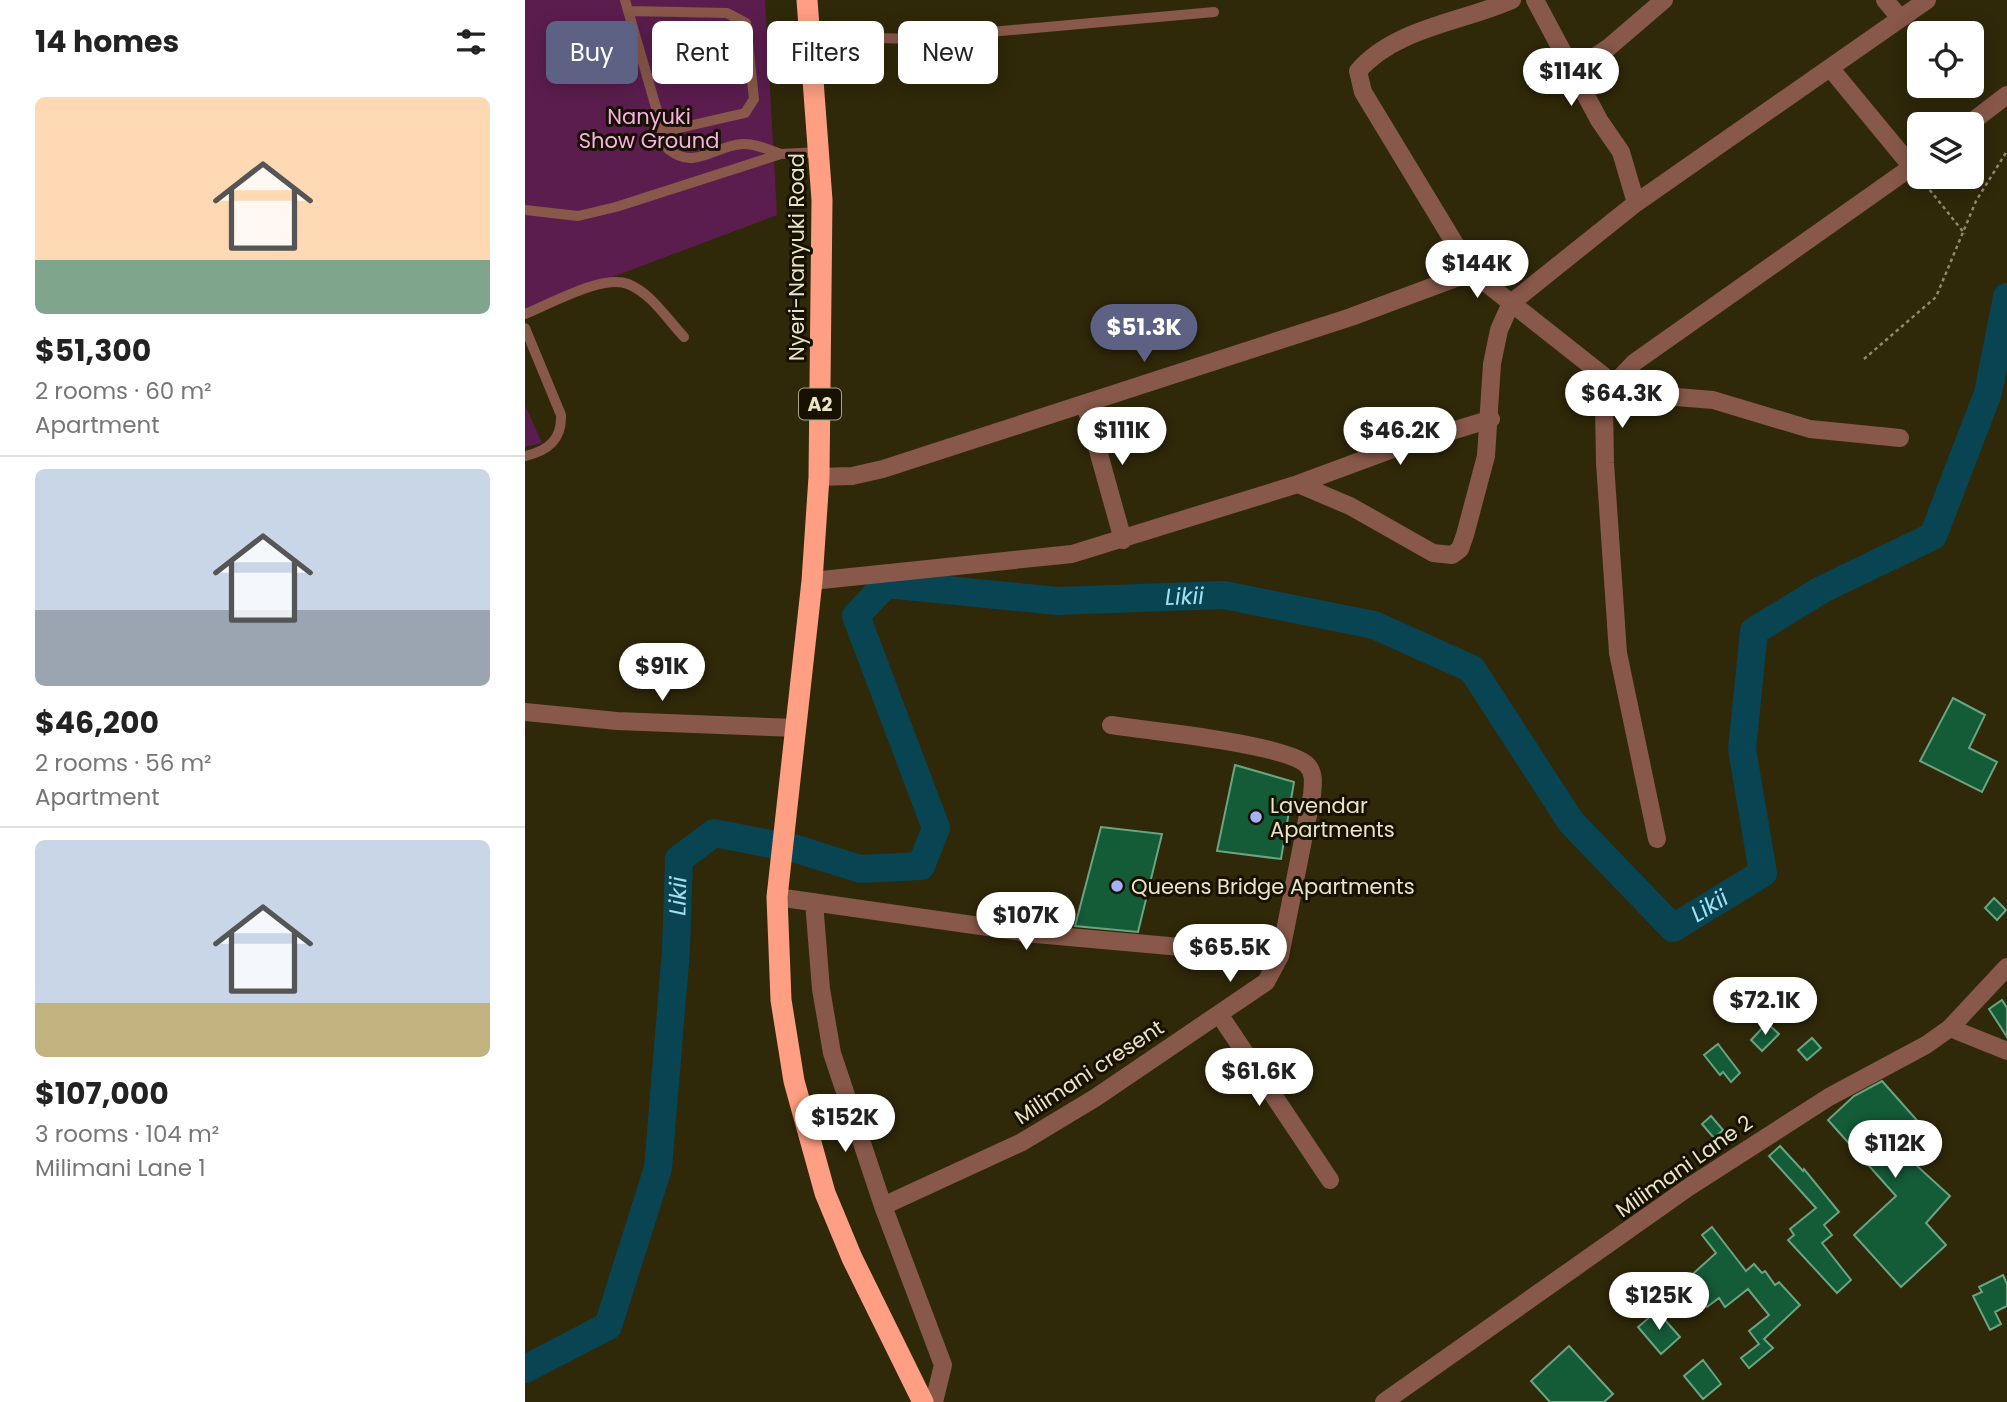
<!DOCTYPE html>
<html lang="en">
<head>
<meta charset="utf-8">
<style>
  body { margin:0; font-family:Poppins,sans-serif; background:#f6f6f6; color:#222; height:100vh; display:flex; flex-direction:column; font-size:26px; white-space:nowrap }
  * { box-sizing:border-box; margin:0 }
  p { font-size:23px; color:#767676 }
  .icon { flex:none; width:38px; height:38px; fill:none; stroke:currentColor; stroke-width:2; stroke-linecap:round; stroke-linejoin:round }
  .map { position:relative; flex:1; overflow:hidden }
  .sheet { display:flex; flex-direction:column; background:#fff; width:525px }
  .sheet>* { flex:none }
  .top-card { position:absolute; left:21px; top:21px; width:665px; height:63px; display:flex; gap:14px }
  .buttons { position:absolute; left:1382px; top:21px; display:grid; gap:14px }
  .buttons a { display:grid; place-items:center; width:77px; height:77px; border-radius:10px; background:#fff; box-shadow:0 4px 18px #0003; font-size:35px }
  .price { position:absolute; translate:-50% -60px; padding:0 16px; border-radius:24px; background:#fff; color:#222; font-size:23px; line-height:46px; filter:drop-shadow(0 2px 4px #0008) }
  .price::after { content:''; position:absolute; left:50%; top:42px; width:21px; height:16px; margin-left:-10px; background:inherit; clip-path:polygon(0 0,100% 0,50% 100%) }
  .price.active { background:#5d6284; color:#fff }
  ul { padding:0; list-style:none }
  li { display:grid; align-content:center; gap:14px; height:371px; padding:0 35px }
  li+li { border-top:2px solid #e0e0e0 }
  li span { display:grid; place-items:center; height:217px; border-radius:10px; color:#555 }
  li>.icon { margin-inline-start:auto }
  span .icon { width:126px; height:126px; fill:#fffc; stroke-width:1 }
  li b { font-size:30px }
  h2 { display:flex; justify-content:space-between; align-items:center; height:84px; padding:0 35px; font-size:30px }
  .tag { padding:0 24px; border-radius:10px; background:#fff; box-shadow:0 4px 18px #0003; font-size:24px; line-height:63px }
  .tag.active { background:#5d6284; color:#fff }
  main { display:flex; flex:1; min-height:0 }
  .map>svg:first-child { display:block }
  .green { fill:#5b1d4e }
  .lines { fill:none; stroke-linecap:round; stroke-linejoin:round }
  .river { stroke:#084451; stroke-width:28 }
  .building { fill:#145b38; stroke:#6ba481; stroke-width:2 }
  .path { stroke:#908a6b; stroke-width:2.5; stroke-dasharray:3.5 3.5; stroke-linecap:butt }
  .lane { stroke:#88584a; stroke-width:10 }
  .street { stroke:#88584a; stroke-width:18 }
  .highway { stroke:#fe9f83; stroke-width:21 }
  .poi-dot { fill:#a5b1fc; stroke:#161100; stroke-width:2.5 }
  .labels { text-anchor:middle; dominant-baseline:central; stroke-width:6; stroke-linejoin:round; paint-order:stroke }
  .shield { fill:#161100; stroke:#aaa58b; stroke-width:2 }
  .shield-label { font-size:19px; font-weight:bold; fill:#eae4c6 }
  .park-label { font-size:21px; fill:#f8afe4; stroke:#161100 }
  .street-label { font-size:21px; fill:#eae4c6; stroke:#161100 }
  .poi-label { font-size:21px; fill:#eae4c6; stroke:#161100; text-anchor:start }
  .water-label { font-size:23px; font-style:italic; fill:#9ee1f4; stroke:#161100 }
</style>
</head>
<body>
<main>
<section class="sheet">
<h2>14 homes<svg class="icon" aria-label="filters" viewBox="0 0 24 24"><path d="M4 7h16M4 17h16"/><circle cx="9" cy="7" r="2"/><circle cx="15" cy="17" r="2"/></svg></h2>
<ul>
<li><span style="background:linear-gradient(#ffd9b3 75%,#7fa58c 0)"><svg class="icon" aria-label="home" viewBox="0 0 24 24"><path d="M3 11l9-7 9 7M6 9v11h12V9"/></svg></span><div><b>$51,300</b><p>2 rooms · 60 m²</p><p>Apartment</p></div></li>
<li><span style="background:linear-gradient(#c9d6e8 65%,#9aa5b1 0)"><svg class="icon" aria-label="home" viewBox="0 0 24 24"><path d="M3 11l9-7 9 7M6 9v11h12V9"/></svg></span><div><b>$46,200</b><p>2 rooms · 56 m²</p><p>Apartment</p></div></li>
<li><span style="background:linear-gradient(#c9d6e8 75%,#c2b280 0)"><svg class="icon" aria-label="home" viewBox="0 0 24 24"><path d="M3 11l9-7 9 7M6 9v11h12V9"/></svg></span><div><b>$107,000</b><p>3 rooms · 104 m²</p><p>Milimani Lane 1</p></div></li>
</ul>
</section>
<div class="map">
<svg width="1482" height="1402" viewBox="0 0 1482 1402">
  <rect width="100%" height="100%" fill="#2f2809"/>
  <path class="green" d="M0,0H240L252,215L0,310Z
    M0,405L17,443L0,447Z"/>
  <g class="lines">
    <path class="river" id="s1" d="M0,1369L83,1326L133,1168L151,950L154,859L189,833L272,849L335,869L396,866L411,828L331,616L361,584L532,601L699,595L849,625L947,669L1046,822L1148,928L1238,873L1217,749L1229,631L1296,590L1408,536L1463,393L1482,297"/>
  </g>
  <path class="building" d="M1428,698L1460,715L1444,748L1472,762L1457,792L1395,761Z
    M710,765L769,782L756,859L692,851Z
    M576,827L637,834L613,932L550,926Z
    M1469,898L1481,910L1472,920L1460,908Z
    M1477,1000L1482,1008V1037L1464,1009Z
    M1242,1023L1254,1034L1237,1051L1226,1040Z
    M1287,1038L1296,1048L1282,1060L1273,1050Z
    M1193,1044L1215,1073L1206,1082L1198,1072L1195,1075L1179,1055Z
    M1357,1081L1413,1144L1391,1165L1425,1196L1401,1223L1421,1245L1376,1287L1329,1235L1371,1196L1303,1120L1329,1096Z
    M1186,1116L1198,1130L1189,1138L1177,1124Z
    M1255,1146L1278,1171L1279,1169L1314,1212L1299,1225L1307,1235L1297,1243L1326,1280L1312,1293L1263,1240L1269,1235L1265,1229L1291,1208L1244,1156Z
    M1187,1227L1221,1271L1229,1264L1237,1273L1240,1271L1250,1285L1254,1282L1275,1305L1239,1339L1248,1348L1224,1368L1216,1358L1234,1344L1224,1331L1244,1315L1223,1289L1200,1307L1194,1298L1182,1307L1174,1298L1169,1302L1161,1292L1166,1289L1160,1281L1191,1253L1177,1235Z
    M1478,1275L1482,1284V1306L1470,1312L1476,1324L1465,1330L1448,1296L1457,1292L1454,1287Z
    M1132,1311L1155,1337L1136,1354L1113,1327Z
    M1044,1346L1088,1394L1079,1402H1025L1006,1381Z
    M1178,1360L1196,1384L1178,1399L1159,1376Z"/>
  <g class="lines">
    <path class="path" d="M1396,179L1440,234
      M1339,359L1411,297L1451,201L1482,151"/>
    <path class="lane" d="M100,0L143,149C169,171 189,146 217,144C230,143 244,150 256,154
      M103,11L202,13L221,23L229,99L220,113L137,132
      M286,36L387,39L689,12
      M0,210L53,216L91,207L256,154L295,152
      M0,314C25,304 78,274 103,284C126,293 143,320 159,337
      M0,328L36,415C37,440 23,451 0,456"/>
    <path class="street" d="M987,0C937,22 870,28 833,71L838,92L947,272L1089,384L1103,393L1188,400L1285,429L1375,438
      M1010,0L1074,120L1096,152L1111,203
      M1360,0L1375,18
      M1306,69L1387,167
      M1049,71L1083,48L1139,0
      M1444,124L1482,95
      M560,404L598,540
      M294,477L327,476L358,469L826,317L947,272
      M773,484L865,450L966,419
      M287,581L547,554L773,484L825,506L908,553L927,555L935,549L940,535L961,456L967,364L974,330L986,303L1111,203L1402,0
      M0,712L92,721L272,728
      M1132,839L1093,653L1080,463L1079,405L1089,384L1110,362L1395,161
      M252,897L511,934L755,956
      M289,902L296,989L307,1053L358,1206L418,1365L409,1402
      M694,1014L805,1180
      M1425,1028L1482,1051
      M358,1206L497,1142L570,1098L741,982L755,956L787,795C788,784 790,772 781,764C755,743 624,731 586,725
      M859,1402L1164,1187L1304,1097L1401,1045L1425,1028L1482,967"/>
    <path class="highway" d="M282,0L297,200L294,477L287,581L252,897L256,1000L269,1081L300,1193L327,1258L398,1402"/>
  </g>
  <g class="poi-dot">
    <circle cx="731" cy="817" r="7"/>
    <circle cx="592" cy="886" r="7"/>
  </g>
  <g class="labels">
    <rect class="shield" x="274" y="388.5" width="42" height="31" rx="5"/>
    <g class="shield-label">
      <text x="295" y="404">A2</text>
    </g>
    <g class="park-label">
      <text x="124" y="116">Nanyuki<tspan x="124" dy="24">Show Ground</tspan></text>
    </g>
    <g class="street-label">
      <text transform="translate(271 257) rotate(-90)">Nyeri-Nanyuki Road</text>
      <text transform="translate(564 1072) rotate(-33)">Milimani cresent</text>
      <text transform="translate(1159 1166) rotate(-35)">Milimani Lane 2</text>
    </g>
    <g class="poi-label">
      <text x="745" y="805">Lavendar<tspan x="745" dy="24">Apartments</tspan></text>
      <text x="606" y="886">Queens Bridge Apartments</text>
    </g>
    <g class="water-label">
      <text stroke="none"><textPath href="#s1" startOffset="1435">Likii</textPath></text>
      <text stroke="none"><textPath href="#s1" startOffset="532">Likii</textPath></text>
      <text stroke="none"><textPath href="#s1" startOffset="2107">Likii</textPath></text>
    </g>
  </g>
</svg>
<div class="buttons">
<a><svg class="icon" aria-label="locate" viewBox="0 0 24 24"><circle cx="12" cy="12" r="6"/><path d="M12 2v4M12 18v4M2 12h4M18 12h4"/></svg></a>
<a><svg class="icon" aria-label="layers" viewBox="0 0 24 24"><path d="M12 4l9 5-9 5-9-5zM3 14l9 5 9-5"/></svg></a>
</div>
<b class="price" style="left:1046px;top:108px">$114K</b>
<b class="price" style="left:952px;top:300px">$144K</b>
<b class="price active" style="left:619px;top:364px">$51.3K</b>
<b class="price" style="left:1097px;top:430px">$64.3K</b>
<b class="price" style="left:597px;top:467px">$111K</b>
<b class="price" style="left:875px;top:467px">$46.2K</b>
<b class="price" style="left:137px;top:703px">$91K</b>
<b class="price" style="left:501px;top:952px">$107K</b>
<b class="price" style="left:705px;top:984px">$65.5K</b>
<b class="price" style="left:1240px;top:1037px">$72.1K</b>
<b class="price" style="left:734px;top:1108px">$61.6K</b>
<b class="price" style="left:320px;top:1154px">$152K</b>
<b class="price" style="left:1370px;top:1180px">$112K</b>
<b class="price" style="left:1134px;top:1332px">$125K</b>
<div class="top-card">
<a class="tag active">Buy</a>
<a class="tag">Rent</a>
<a class="tag">Filters</a>
<a class="tag">New</a>
</div>
</div>
</main>
</body>
</html>
